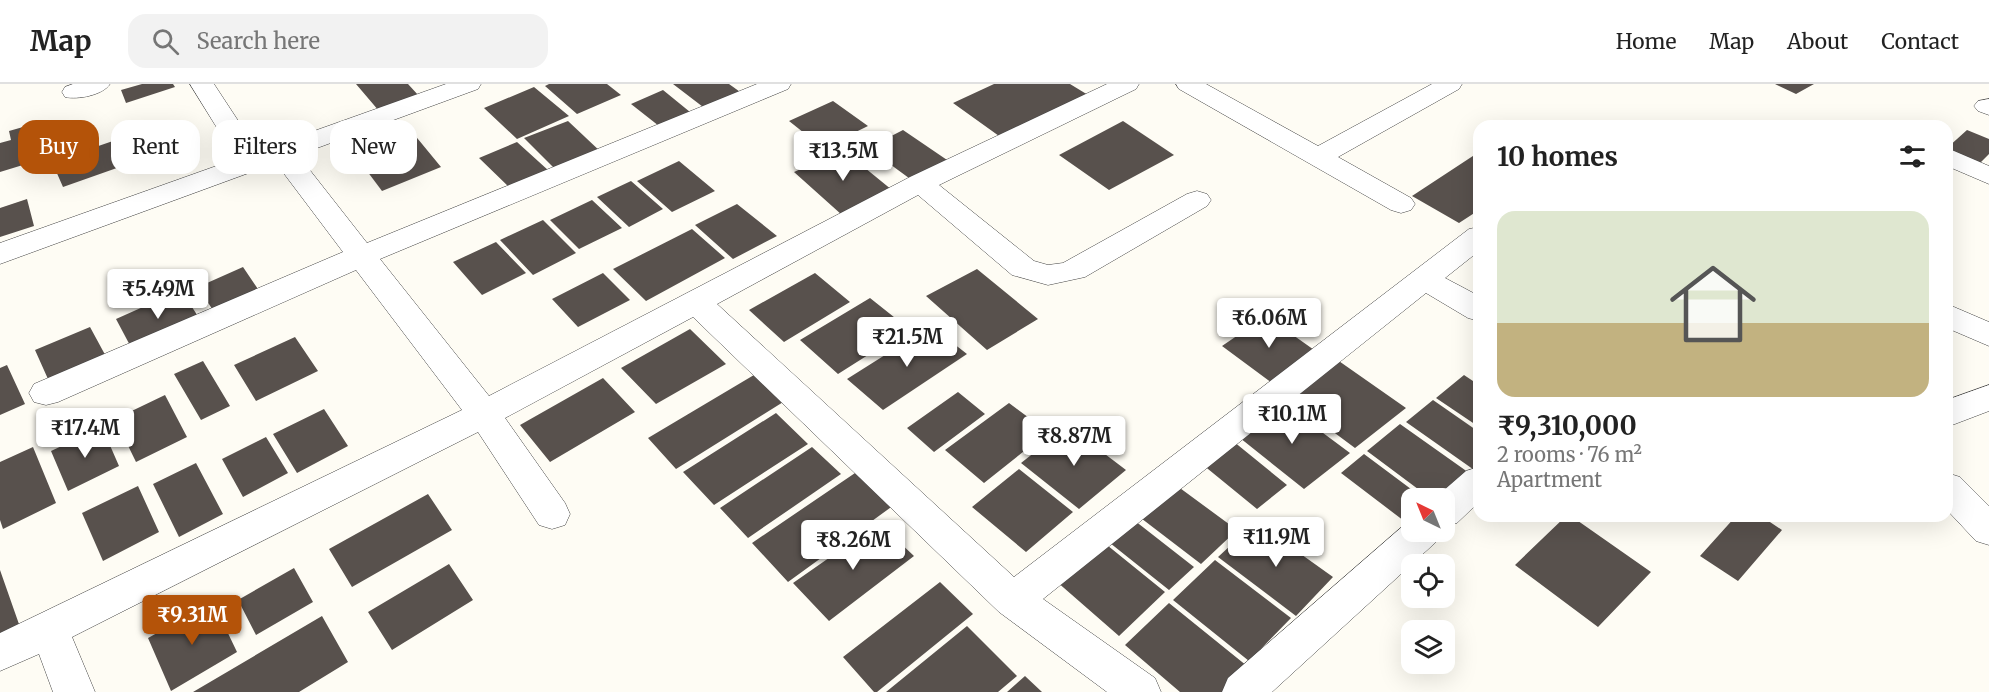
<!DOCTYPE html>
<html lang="en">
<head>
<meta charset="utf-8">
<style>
  body { margin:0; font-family:Merriweather,serif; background:#f2f2f2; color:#222; height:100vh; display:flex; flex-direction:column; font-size:22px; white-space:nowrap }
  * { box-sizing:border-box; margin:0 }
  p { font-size:20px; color:#767676 }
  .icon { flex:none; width:33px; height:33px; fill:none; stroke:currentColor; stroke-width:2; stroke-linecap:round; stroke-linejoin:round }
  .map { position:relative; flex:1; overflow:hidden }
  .drawer { position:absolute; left:1473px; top:36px; width:480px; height:402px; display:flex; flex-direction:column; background:#fff; border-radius:18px; box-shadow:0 6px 24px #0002 }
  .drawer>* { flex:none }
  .top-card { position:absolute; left:18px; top:36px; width:570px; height:54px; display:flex; gap:12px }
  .needle { width:39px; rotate:317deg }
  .controls { position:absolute; left:1401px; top:404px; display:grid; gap:12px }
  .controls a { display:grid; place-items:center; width:54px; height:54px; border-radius:12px; background:#fff; box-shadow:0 6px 24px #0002; font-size:30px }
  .price { position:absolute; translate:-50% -51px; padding:0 14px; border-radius:6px; background:#fff; color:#222; font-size:20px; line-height:39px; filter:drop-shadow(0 2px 3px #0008) }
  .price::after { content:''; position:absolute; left:50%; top:36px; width:18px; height:14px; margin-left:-9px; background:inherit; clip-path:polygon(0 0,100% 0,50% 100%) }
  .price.active { background:#b45309; color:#fff }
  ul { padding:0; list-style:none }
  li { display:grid; align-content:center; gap:12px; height:318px; padding:0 24px }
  li span { display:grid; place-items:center; height:186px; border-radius:18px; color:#555 }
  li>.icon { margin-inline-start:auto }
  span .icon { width:108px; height:108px; fill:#fffc; stroke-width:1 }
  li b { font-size:26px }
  h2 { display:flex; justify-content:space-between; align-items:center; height:72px; padding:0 24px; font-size:26px }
  .pill { padding:0 21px; border-radius:18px; background:#fff; box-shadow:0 6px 24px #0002; font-size:21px; line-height:54px }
  .pill.active { background:#b45309; color:#fff }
  header { display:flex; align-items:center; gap:36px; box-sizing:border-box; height:84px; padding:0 30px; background:#fff; border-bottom:2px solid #e0e0e0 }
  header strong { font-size:28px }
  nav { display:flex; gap:33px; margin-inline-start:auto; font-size:21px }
  .search { width:420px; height:54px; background:#f2f2f2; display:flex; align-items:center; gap:15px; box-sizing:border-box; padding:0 21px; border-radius:18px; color:#767676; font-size:22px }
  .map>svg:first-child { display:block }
  .building { fill:#58514d }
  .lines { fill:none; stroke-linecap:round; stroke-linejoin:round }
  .minor-casing { stroke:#434343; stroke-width:1 }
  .minor { fill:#fff; fill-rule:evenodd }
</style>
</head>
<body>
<header>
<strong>Map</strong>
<div class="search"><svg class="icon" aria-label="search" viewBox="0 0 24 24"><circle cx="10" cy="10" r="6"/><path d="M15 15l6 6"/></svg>Search here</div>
<nav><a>Home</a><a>Map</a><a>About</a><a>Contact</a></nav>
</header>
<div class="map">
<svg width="1989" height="608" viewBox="0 0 1989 608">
  <rect width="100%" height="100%" fill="#fefcf4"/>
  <path class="building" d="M142,0H173L175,3L126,19L121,6Z
    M356,0H408L419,12L379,27Z
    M549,0H607L621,11L577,30L545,2Z
    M673,0H729L743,10L707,26Z
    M994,0H1070L1093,14L1006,57L953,19Z
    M1775,0H1814L1796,10Z
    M534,3L569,32L517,55L484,24Z
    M663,6L690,28L659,42L631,20Z
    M833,17L868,42L823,64L789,37Z
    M568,37L602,69L558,88L524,54Z
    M1123,37L1174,71L1109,106L1059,71Z
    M64,38L72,66L0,88V59L11,56L9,47L30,41L32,48Z
    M168,38L182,61L63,103L52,78Z
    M903,46L950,78L913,97L868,64Z
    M1967,46L1989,55V70L1978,81L1947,68V64Z
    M413,49L441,83L382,107L355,71Z
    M517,58L549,87L510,104L479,74Z
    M843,66L892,106L842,131L794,88Z
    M1479,68V126L1459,139L1412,112Z
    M679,77L715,107L672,128L637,97Z
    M631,97L663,125L629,143L597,113Z
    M27,115L34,142L0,153V124Z
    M592,116L622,144L579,165L550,136Z
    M737,120L777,152L733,175L695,141Z
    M543,136L576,169L533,191L500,156Z
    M692,145L725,174L646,217L613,185Z
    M496,158L526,189L482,211L453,178Z
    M243,183L262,211L216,231L198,203Z
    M977,185L1038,235L987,266L926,212Z
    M603,189L630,216L578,243L552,215Z
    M815,189L850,218L784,258L749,226Z
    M181,206L201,237L133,267L116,235Z
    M870,214L909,245L838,290L800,256Z
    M1266,232L1317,268L1272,299L1222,262Z
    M931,242L967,270L883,326L847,295Z
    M90,243L109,278L52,304L35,266Z
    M690,245L726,280L656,320L621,284Z
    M295,253L318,287L256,317L234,281Z
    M1336,275L1406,324L1355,364L1285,312Z
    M203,277L230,322L201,336L174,290Z
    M7,281L25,320L0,331V284Z
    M759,288L788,315L676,385L648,354Z
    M1464,291L1479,301V343L1436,314Z
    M603,294L635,328L550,378L520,341Z
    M958,308L985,330L934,368L907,344Z
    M165,311L187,353L136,378L115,335Z
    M1433,316L1479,348V387L1477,388L1406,338Z
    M1280,317L1350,369L1304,405L1235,350Z
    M1009,319L1048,348L984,399L945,366Z
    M324,325L348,362L297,389L273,350Z
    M776,329L808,360L714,421L683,388Z
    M1400,340L1472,391L1444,414H1430L1367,367Z
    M1068,342L1126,386L1079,425L1021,379Z
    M102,343L119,382L68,407L51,367Z
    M266,353L288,389L243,413L222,375Z
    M1228,353L1287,401L1257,425L1197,376Z
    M33,363L56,419L3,445L0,436V378Z
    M812,363L841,390L748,454L720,424Z
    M1364,370L1423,414H1412V443L1341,389Z
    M196,379L223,430L179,453L153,400Z
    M1019,385L1073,428L1026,468L972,423Z
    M858,387L894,421L788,498L752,459Z
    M1169,396L1237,446L1201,480L1133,428Z
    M138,402L159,448L103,477L82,429Z
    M428,410L452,446L352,503L329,465Z
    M1566,432H1571L1651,488L1598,543L1515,481Z
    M1736,432H1761L1782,446L1738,497L1700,472Z
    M1130,433L1194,483L1169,506L1105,455Z
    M1256,438L1333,493L1296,532L1218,473Z
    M879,439L914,472L829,537L793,499Z
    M1102,457L1165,508L1119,552L1056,497Z
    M1215,476L1291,534L1249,577L1173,516Z
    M449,480L473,516L392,566L368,528Z
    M294,484L313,518L256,551L238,516Z
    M0,486L20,543L0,554Z
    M940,498L973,530L877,608H874L843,573Z
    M213,518L237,568L171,607L148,554Z
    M1169,519L1247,582L1222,608H1180L1125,561Z
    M322,532L348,578L299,608H193Z
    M967,542L1017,592L998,608H886Z
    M1025,592L1042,608H1007Z"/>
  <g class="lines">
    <g class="minor-casing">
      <path id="minor" d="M73,0H110C103,11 78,16 65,13L62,8L65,3Z
        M190,0H214L258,67L446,0H481L478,5L298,71L367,159L757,0H791L788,5L380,175L489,312L910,93L1107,0H1139L1136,5L939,101L1034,177L1048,181L1063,179L1187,110L1197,107L1207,110L1211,116L1207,122L1085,193L1048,201L1012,191L918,111L717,220L1014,493L1469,145L1479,143V167L1445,194L1479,212V237L1468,234L1426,209L1043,515L1155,594L1161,608H1107L999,528L693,233L505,334L565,419L570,430L565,441L552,445L539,441L478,348L72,553L95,608H53L39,570L0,587V549L462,326L356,186L58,318L46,321L34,318L29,309L34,300L343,168L276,79L0,180V159L236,75Z
        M1176,0H1206L1318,62L1432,0H1462L1459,5L1338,73L1411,114L1415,120L1411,126L1401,129L1391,126L1179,5Z
        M1989,15V31L1978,27L1974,22L1978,17Z
        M1947,64L1989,82V100L1947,82Z
        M1947,220L1989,238V262L1947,244Z
        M1989,301V327L1947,343V316Z
        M1479,383V418L1457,439L1444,443V414H1435L1466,387Z
        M1947,389L1960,393L1989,422V461L1976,457L1947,426Z
        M1410,436L1412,447H1441L1436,458L1272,608H1222L1228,594Z"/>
    </g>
    <use href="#minor" class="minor"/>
  </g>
</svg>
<div class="controls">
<a><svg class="needle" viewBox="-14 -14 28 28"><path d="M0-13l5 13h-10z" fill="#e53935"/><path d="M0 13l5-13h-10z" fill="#767676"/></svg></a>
<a><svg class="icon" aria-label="locate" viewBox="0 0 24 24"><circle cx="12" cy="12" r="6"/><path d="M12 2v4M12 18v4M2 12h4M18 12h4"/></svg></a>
<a><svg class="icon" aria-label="layers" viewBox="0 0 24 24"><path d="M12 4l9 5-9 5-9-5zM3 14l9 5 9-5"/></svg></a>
</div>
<b class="price" style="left:843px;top:98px">₹13.5M</b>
<b class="price" style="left:158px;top:236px">₹5.49M</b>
<b class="price" style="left:1269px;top:265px">₹6.06M</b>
<b class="price" style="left:907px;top:284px">₹21.5M</b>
<b class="price" style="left:1292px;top:361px">₹10.1M</b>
<b class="price" style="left:85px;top:375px">₹17.4M</b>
<b class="price" style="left:1074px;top:383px">₹8.87M</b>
<b class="price" style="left:1276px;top:484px">₹11.9M</b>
<b class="price" style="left:853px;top:487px">₹8.26M</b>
<b class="price active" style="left:192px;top:562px">₹9.31M</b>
<div class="top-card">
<a class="pill active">Buy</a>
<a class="pill">Rent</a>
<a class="pill">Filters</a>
<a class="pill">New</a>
</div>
<section class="drawer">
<h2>10 homes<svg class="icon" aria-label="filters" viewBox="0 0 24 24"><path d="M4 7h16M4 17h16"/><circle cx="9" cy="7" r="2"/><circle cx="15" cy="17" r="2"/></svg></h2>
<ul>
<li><span style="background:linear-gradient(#dfe7d0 60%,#c2b280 0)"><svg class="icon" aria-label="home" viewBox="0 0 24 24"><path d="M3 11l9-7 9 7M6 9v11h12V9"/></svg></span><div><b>₹9,310,000</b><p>2 rooms · 76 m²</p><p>Apartment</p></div></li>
</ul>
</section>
</div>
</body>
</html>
